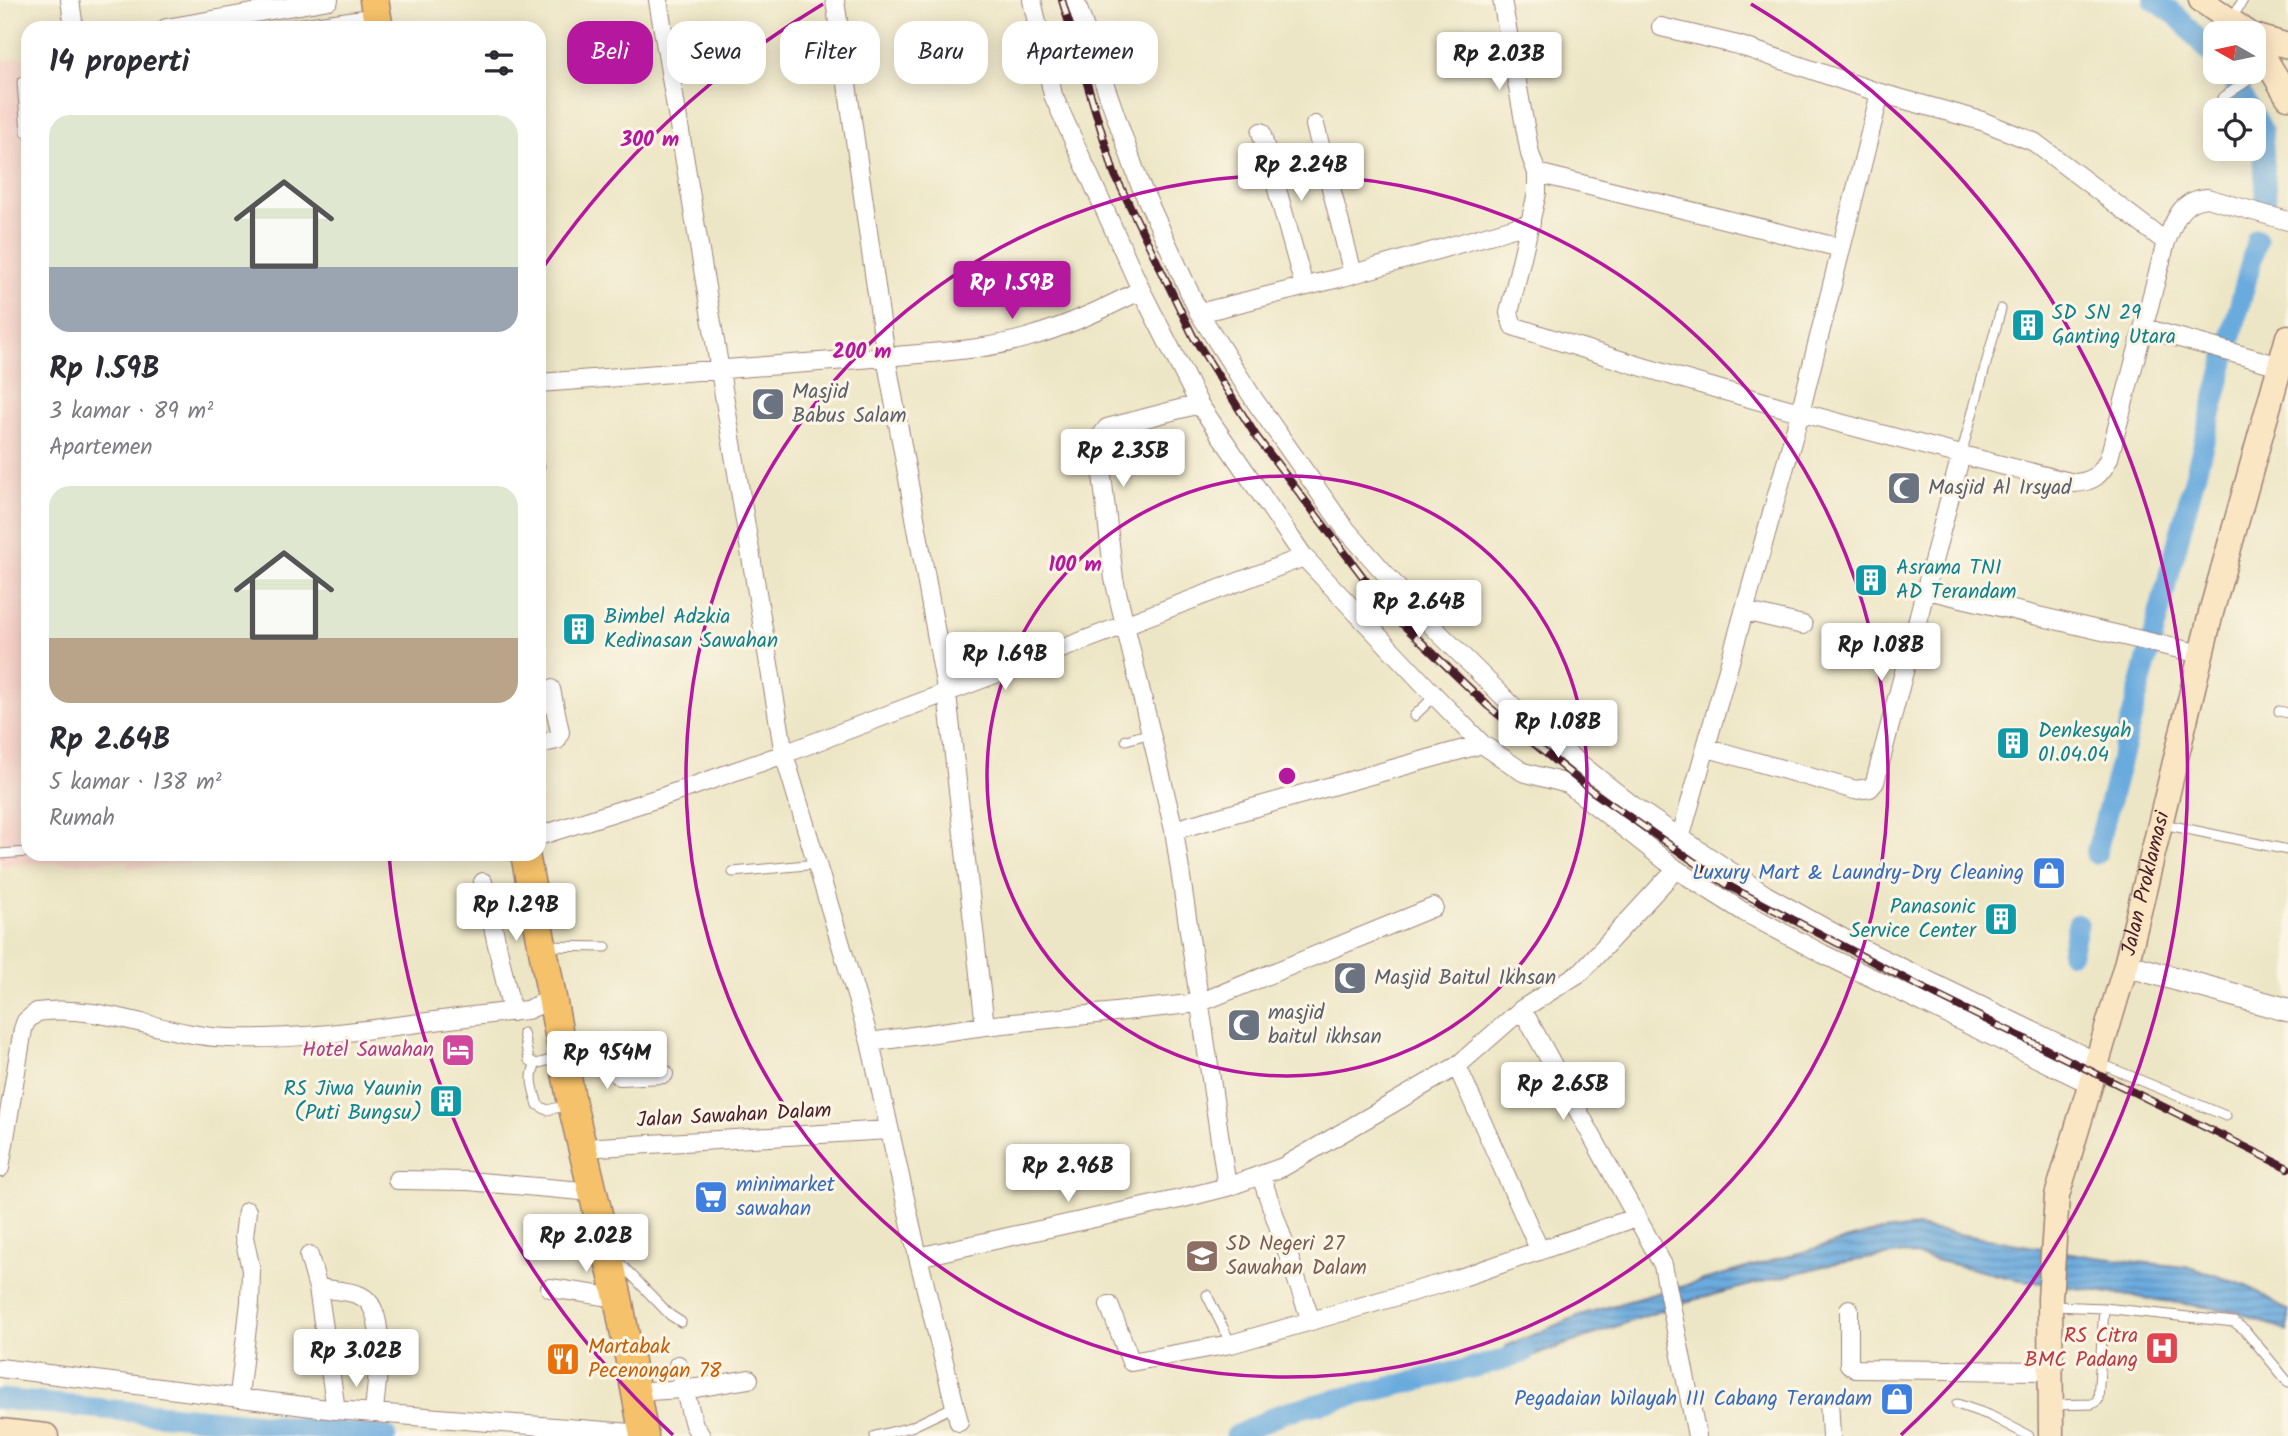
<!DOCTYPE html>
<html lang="id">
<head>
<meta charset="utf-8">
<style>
  body { margin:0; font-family:Kalam,sans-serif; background:#f7f7f7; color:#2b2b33; height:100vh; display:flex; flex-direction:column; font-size:26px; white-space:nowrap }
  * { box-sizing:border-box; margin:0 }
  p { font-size:23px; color:#7c7c81 }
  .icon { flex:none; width:38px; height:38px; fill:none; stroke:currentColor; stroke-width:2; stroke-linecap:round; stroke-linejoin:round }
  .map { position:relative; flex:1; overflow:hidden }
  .drawer { position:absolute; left:21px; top:21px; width:525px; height:840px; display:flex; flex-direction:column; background:#fff; border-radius:21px; box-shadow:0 4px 18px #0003 }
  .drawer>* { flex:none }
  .guide { position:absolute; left:567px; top:21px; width:665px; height:63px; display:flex; gap:14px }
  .needle { width:46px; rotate:279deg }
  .controls { position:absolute; left:2203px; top:21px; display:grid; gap:14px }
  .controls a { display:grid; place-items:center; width:63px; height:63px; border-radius:14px; background:#fff; box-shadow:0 4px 18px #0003; font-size:35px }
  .price { position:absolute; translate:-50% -60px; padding:0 16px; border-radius:7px; background:#fff; color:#222; font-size:23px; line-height:46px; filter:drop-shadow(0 2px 4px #0008) }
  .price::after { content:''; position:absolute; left:50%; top:42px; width:21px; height:16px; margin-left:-10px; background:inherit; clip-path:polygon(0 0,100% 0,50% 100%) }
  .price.current { background:#b5179e; color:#fff }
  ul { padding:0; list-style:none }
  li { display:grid; align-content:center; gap:14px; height:371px; padding:0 28px }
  li span { display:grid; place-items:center; height:217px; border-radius:21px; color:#555 }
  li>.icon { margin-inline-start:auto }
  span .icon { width:126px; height:126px; fill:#fffc; stroke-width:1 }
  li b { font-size:30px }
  h2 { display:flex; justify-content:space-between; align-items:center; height:84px; padding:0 28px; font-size:30px }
  .chip { padding:0 24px; border-radius:21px; background:#fff; box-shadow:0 4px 18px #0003; font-size:24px; line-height:63px }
  .chip.current { background:#b5179e; color:#fff }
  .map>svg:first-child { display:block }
  .built { fill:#f7d1c7 }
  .water { fill:url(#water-rules); stroke:#5a6584; stroke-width:2 }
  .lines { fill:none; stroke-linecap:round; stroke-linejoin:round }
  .canal { stroke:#6babde; stroke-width:21 }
  .service-casing { stroke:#9c8278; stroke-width:11 }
  .minor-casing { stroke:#9c8278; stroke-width:20 }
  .tertiary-casing { stroke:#9c8278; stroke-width:25 }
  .secondary-casing { stroke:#9c8278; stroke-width:27 }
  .primary-casing { stroke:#9c8278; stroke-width:31 }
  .service { stroke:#fff; stroke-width:9 }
  .minor { stroke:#fff; stroke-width:18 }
  .tertiary { stroke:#fff; stroke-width:23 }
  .secondary { stroke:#fbe6c4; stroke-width:24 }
  .primary { stroke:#f5c16b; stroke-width:28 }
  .rail-casing { stroke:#4a1f2b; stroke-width:8 }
  .rail { stroke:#fcf5e5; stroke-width:5; stroke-dasharray:16; stroke-linecap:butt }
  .ring { fill:none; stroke:#b5179e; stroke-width:3.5 }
  .labels { text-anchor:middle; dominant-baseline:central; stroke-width:6; stroke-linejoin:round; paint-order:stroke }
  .culture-label { font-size:21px; fill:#0d838f; stroke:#fcf5e5; text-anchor:start }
  .worship-label { font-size:21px; fill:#5b616d; stroke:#fcf5e5; text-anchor:start }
  .shop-label { font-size:21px; fill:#366cbe; stroke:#fcf5e5; text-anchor:end }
  .street-label { font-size:21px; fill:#4a1f2b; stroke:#fcf5e5 }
  .hotel-label { font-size:21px; fill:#b23c85; stroke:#fcf5e5; text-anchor:end }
  .education-label { font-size:21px; fill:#785e54; stroke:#fcf5e5; text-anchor:start }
  .health-label { font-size:21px; fill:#be3a42; stroke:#fcf5e5; text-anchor:end }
  .food-label { font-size:21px; fill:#c56008; stroke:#fcf5e5; text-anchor:start }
  .centre { fill:#b5179e; stroke:#fcf5e5; stroke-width:3.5 }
  .ring-label { font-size:21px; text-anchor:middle; font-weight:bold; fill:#b5179e; stroke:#fcf5e5; stroke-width:6; stroke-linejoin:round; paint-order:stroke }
</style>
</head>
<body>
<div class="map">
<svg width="2288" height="1436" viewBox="0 0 2288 1436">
  <defs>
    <pattern id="water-rules" width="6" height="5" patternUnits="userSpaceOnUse" patternTransform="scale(1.75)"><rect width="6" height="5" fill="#6babde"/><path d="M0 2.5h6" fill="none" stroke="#5a8bb4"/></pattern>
  </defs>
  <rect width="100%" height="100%" fill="#fcf5e5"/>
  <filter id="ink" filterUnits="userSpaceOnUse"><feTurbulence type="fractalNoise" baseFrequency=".0143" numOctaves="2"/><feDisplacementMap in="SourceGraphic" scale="14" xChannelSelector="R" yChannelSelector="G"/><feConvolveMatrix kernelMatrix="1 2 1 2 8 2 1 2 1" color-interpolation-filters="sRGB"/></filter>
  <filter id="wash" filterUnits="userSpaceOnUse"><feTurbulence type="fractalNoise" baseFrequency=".00686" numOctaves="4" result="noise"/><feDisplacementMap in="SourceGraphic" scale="28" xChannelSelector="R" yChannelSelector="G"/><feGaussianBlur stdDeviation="1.57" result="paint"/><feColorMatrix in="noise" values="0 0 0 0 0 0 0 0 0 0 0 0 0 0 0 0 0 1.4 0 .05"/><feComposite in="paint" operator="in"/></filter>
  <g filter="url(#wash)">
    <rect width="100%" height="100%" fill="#ede6c6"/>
    <path class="built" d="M28,56V854H241L244,860L128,868L127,861L0,865V61Z"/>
    <path class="water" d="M1917,1227L2094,1257L2193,1268L2247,1286L2288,1310V1332L2239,1312L2015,1279L1906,1253L1832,1264L1685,1302L1519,1361H1500L1506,1346L1583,1314L1874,1232Z"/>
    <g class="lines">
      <path class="canal" d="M2154,0L2177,16L2216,59
        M2227,72L2251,110
        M2254,115L2262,130L2266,198
        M2096,854L2257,239
        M2071,953L2078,924
        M0,1399L386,1436
        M1236,1436L1284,1412L1500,1361L1525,1352"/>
    </g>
  </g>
  <g filter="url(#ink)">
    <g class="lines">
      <g class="service-casing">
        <path id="service" d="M2231,20L2243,0
          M266,28L374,13
          M22,82L26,132
          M2222,98L2256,75L2271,70
          M1961,455L2001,309
          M539,466H540
          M2279,711L2288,713
          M1414,716L1435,696
          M1126,740L1151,733
          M2163,824L2288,850
          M0,854L28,852
          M733,872L817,864
          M544,946L606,947
          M523,1033L529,1060L536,1064
          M561,1057L536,1064C528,1077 534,1091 538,1105L547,1110L569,1105
          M2099,1063L2226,1116
          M617,1260L670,1315L681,1322
          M1207,1295L1231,1344
          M2053,1306L2104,1308
          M1957,1404L1989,1415L2029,1436
          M2051,1405L2092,1404L2098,1400L2104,1308L2234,1322L2245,1330L2288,1382
          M875,1436L911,1427L955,1406"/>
      </g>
      <g class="minor-casing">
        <path id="minor" d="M70,0L74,28
          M658,0L784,754L870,1042L918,1257L959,1422
          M1032,0L1053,95L1141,290L1199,404L1304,557L1435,696L1482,744L1523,772L1568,784L1676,869L1744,912L1823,954L2090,1084
          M1075,0L1139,182L1199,313L1255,401L1344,527L1426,620L1535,728L1636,808L1766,895L1861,948L2097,1062
          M1502,0L1530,154L1537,173V193L1509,313L1513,326C1697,387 1886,437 2074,483C2093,482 2101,475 2109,458L2166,242L2034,142L1982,121L1880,93L1800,413L1680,839
          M1661,27L1738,45L1880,93
          M166,28L329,0
          M1315,125L1353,274
          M1261,132L1304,286
          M1537,173L1841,248
          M2166,242C2175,220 2180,200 2207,198L2288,221
          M1199,313L1343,277L1531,223
          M2144,328L2280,366
          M539,383L886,357L835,0
          M1199,404L1107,428L1098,440L1114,579L1174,830L1227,1187
          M1927,590L2201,654
          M1744,611L1803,625
          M539,744L557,740L560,732L551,689
          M1708,748L1855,790L1870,788L1875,782L1961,455
          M1174,830L1482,744
          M539,836L665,796L784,754L1304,557
          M483,882L512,1012
          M1522,1009L1663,1265L1697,1436
          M985,1026L1199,1003L1434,907
          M870,1042L985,1026L947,694L886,357C932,352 981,351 1026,338C1065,327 1104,309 1141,290
          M561,1049L593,1045L601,1048L612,1070L620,1076L664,1074
          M1457,1066L1540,1251
          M583,1148L888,1130
          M0,1168L23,1029L26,1021L37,1012C101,1003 165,1036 228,1038C328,1041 428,1019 527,1010L552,999
          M1261,1176L1311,1321
          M397,1180L468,1181L593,1192
          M309,1256L318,1288L336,1410
          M918,1257L1180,1199L1227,1187L1283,1167L1457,1066L1522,1009L1581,972L1676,869
          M318,1288C331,1290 349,1290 361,1296C390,1310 376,1383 374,1411
          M550,1288L618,1298
          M1109,1305L1131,1362L1231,1344L1311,1321L1460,1278L1637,1217
          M1849,1309V1364L1856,1369L2050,1371
          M678,1365L694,1425L701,1436
          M0,1368L336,1410L644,1434
          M634,1392L696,1388L749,1379
          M239,1395L250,1302L251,1270L244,1237L247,1211
          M1829,1400L1831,1436"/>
      </g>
      <g class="tertiary-casing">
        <path id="tertiary" d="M2126,965L2288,1010"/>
      </g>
      <g class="secondary-casing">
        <g id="secondary">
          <path d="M2201,0L2248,33"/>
          <path d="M2254,36L2288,46"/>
          <path d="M2254,41L2288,97"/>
          <path d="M0,1431L46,1436"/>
          <path id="s1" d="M2051,1436L2050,1299L2057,1196L2126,965L2212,609L2288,337"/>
        </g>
      </g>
      <g class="primary-casing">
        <path id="primary" d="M374,0L379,28
          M525,854L572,1104L618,1298L644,1436"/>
      </g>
      <use href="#service" class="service"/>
      <use href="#minor" class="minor"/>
      <use href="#tertiary" class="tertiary"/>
      <use href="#secondary" class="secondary"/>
      <use href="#primary" class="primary"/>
      <g class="rail-casing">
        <path id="rail" d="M1062,0L1114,173L1193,336L1256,436L1389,611L1488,706L1592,791L1729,886L1938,996L2288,1168"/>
      </g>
      <use href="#rail" class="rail"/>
    </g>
  </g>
  <g class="ring">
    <circle cx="1287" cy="776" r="300"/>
    <circle cx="1287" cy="776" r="601"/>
    <path d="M673 1435A901 901 0 0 1 389 855M540 272A901 901 0 0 1 823 4M1751 4A901 901 0 0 1 1901 1435"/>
  </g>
  <defs>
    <g id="building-square" transform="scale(1.75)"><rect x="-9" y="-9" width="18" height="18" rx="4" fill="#0f9aa8" stroke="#fcf5e5"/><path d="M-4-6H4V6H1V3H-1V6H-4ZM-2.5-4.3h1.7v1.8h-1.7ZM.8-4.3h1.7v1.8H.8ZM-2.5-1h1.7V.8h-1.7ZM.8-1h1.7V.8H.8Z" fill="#fff"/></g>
    <g id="mosque-square" transform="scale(1.75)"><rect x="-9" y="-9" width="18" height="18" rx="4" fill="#6b7280" stroke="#fcf5e5"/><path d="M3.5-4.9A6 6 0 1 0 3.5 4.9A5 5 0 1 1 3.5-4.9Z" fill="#fff"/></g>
    <g id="shop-square" transform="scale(1.75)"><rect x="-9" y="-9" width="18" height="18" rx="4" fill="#3f7fe0" stroke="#fcf5e5"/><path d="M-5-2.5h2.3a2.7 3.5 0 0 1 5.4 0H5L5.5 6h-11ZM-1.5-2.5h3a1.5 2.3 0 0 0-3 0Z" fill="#fff"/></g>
    <g id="hotel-square" transform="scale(1.75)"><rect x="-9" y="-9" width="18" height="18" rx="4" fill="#d1479c" stroke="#fcf5e5"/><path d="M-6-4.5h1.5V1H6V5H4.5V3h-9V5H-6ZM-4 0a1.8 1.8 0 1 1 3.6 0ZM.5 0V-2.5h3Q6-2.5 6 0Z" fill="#fff"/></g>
    <g id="supermarket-square" transform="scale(1.75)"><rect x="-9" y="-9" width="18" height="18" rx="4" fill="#3f7fe0" stroke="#fcf5e5"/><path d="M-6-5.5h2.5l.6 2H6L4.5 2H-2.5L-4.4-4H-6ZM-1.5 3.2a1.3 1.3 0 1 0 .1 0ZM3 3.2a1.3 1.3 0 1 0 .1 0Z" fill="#fff"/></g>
    <g id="school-square" transform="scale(1.75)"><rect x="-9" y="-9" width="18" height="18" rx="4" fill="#8d6e63" stroke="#fcf5e5"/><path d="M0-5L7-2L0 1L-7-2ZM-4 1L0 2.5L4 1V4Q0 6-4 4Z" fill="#fff"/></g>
    <g id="hospital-square" transform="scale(1.75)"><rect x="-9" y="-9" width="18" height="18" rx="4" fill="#e0444e" stroke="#fcf5e5"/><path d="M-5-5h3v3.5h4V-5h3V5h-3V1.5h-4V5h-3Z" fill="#fff"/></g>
    <g id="restaurant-square" transform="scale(1.75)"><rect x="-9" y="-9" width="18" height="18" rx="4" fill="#e8710a" stroke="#fcf5e5"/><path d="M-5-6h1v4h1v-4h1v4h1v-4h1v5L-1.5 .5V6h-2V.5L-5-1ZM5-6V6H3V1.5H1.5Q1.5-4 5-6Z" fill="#fff"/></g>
  </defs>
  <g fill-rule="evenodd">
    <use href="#building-square" x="2028" y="325"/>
    <use href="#mosque-square" x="768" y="404"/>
    <use href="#mosque-square" x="1904" y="488"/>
    <use href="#building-square" x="1871" y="580"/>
    <use href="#building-square" x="579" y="629"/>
    <use href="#building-square" x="2013" y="743"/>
    <use href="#shop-square" x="2049" y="873"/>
    <use href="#building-square" x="2001" y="919"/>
    <use href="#mosque-square" x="1350" y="978"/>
    <use href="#mosque-square" x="1244" y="1025"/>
    <use href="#hotel-square" x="458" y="1050"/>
    <use href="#building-square" x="446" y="1101"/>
    <use href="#supermarket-square" x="711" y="1197"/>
    <use href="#school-square" x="1202" y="1256"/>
    <use href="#hospital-square" x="2162" y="1348"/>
    <use href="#restaurant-square" x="563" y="1359"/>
    <use href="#shop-square" x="1897" y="1399"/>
  </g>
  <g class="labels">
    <g class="culture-label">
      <text x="2052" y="313">SD SN 29<tspan x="2052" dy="24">Ganting Utara</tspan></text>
      <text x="1896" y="568">Asrama TNI<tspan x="1896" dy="24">AD Terandam</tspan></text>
      <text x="604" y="617">Bimbel Adzkia<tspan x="604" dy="24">Kedinasan Sawahan</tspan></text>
      <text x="2038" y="731">Denkesyah<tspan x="2038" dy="24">01.04.04</tspan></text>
      <text x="1976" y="907" text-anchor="end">Panasonic<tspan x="1976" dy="24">Service Center</tspan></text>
      <text x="422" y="1089" text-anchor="end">RS Jiwa Yaunin<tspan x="422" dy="24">(Puti Bungsu)</tspan></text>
    </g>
    <g class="worship-label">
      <text x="792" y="392">Masjid<tspan x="792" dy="24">Babus Salam</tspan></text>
      <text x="1928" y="488">Masjid Al Irsyad</text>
      <text x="1374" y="978">Masjid Baitul Ikhsan</text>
      <text x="1268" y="1013">masjid<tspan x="1268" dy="24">baitul ikhsan</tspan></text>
    </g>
    <g class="shop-label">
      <text x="2024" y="873">Luxury Mart &amp; Laundry-Dry Cleaning</text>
      <text x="736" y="1185" text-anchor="start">minimarket<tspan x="736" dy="24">sawahan</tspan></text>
      <text x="1872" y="1399">Pegadaian Wilayah III Cabang Terandam</text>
    </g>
    <g class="street-label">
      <text stroke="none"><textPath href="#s1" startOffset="565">Jalan Proklamasi</textPath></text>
      <text transform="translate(734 1116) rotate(-3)">Jalan Sawahan Dalam</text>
    </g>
    <g class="hotel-label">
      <text x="434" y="1050">Hotel Sawahan</text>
    </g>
    <g class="education-label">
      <text x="1226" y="1244">SD Negeri 27<tspan x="1226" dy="24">Sawahan Dalam</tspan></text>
    </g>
    <g class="health-label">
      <text x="2138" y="1336">RS Citra<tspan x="2138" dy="24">BMC Padang</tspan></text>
    </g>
    <g class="food-label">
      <text x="588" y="1347">Martabak<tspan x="588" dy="24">Pecenongan 78</tspan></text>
    </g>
  </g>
  <circle cx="1287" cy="776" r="10" class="centre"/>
  <g class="ring-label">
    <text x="650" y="146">300 m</text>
    <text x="862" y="358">200 m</text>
    <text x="1075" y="571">100 m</text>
  </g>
</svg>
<div class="controls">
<a><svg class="needle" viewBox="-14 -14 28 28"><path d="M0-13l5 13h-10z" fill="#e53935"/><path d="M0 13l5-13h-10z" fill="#7c7c81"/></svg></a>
<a><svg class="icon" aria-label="locate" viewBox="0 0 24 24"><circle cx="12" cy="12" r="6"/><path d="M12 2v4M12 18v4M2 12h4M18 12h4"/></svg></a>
</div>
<b class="price" style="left:1499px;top:92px">Rp 2.03B</b>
<b class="price" style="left:1301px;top:203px">Rp 2.24B</b>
<b class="price current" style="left:1012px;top:321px">Rp 1.59B</b>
<b class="price" style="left:1123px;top:489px">Rp 2.35B</b>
<b class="price" style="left:1419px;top:640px">Rp 2.64B</b>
<b class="price" style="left:1881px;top:683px">Rp 1.08B</b>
<b class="price" style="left:1005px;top:692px">Rp 1.69B</b>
<b class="price" style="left:1558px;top:760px">Rp 1.08B</b>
<b class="price" style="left:516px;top:943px">Rp 1.29B</b>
<b class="price" style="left:607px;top:1091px">Rp 954M</b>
<b class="price" style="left:1563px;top:1122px">Rp 2.65B</b>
<b class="price" style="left:1068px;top:1204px">Rp 2.96B</b>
<b class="price" style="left:586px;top:1274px">Rp 2.02B</b>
<b class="price" style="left:356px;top:1389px">Rp 3.02B</b>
<div class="guide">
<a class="chip current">Beli</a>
<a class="chip">Sewa</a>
<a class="chip">Filter</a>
<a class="chip">Baru</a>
<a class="chip">Apartemen</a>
</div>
<section class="drawer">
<h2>14 properti<svg class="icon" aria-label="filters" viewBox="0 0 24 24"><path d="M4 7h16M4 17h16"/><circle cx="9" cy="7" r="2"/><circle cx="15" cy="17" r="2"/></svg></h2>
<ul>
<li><span style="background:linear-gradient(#dfe7d0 70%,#9aa5b1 0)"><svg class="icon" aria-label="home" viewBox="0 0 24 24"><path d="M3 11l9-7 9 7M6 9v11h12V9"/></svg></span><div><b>Rp 1.59B</b><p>3 kamar · 89 m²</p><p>Apartemen</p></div></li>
<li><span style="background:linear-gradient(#dfe7d0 70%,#b9a48a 0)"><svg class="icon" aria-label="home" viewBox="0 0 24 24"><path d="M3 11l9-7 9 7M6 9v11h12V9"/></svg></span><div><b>Rp 2.64B</b><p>5 kamar · 138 m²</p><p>Rumah</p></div></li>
</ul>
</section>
</div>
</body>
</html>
